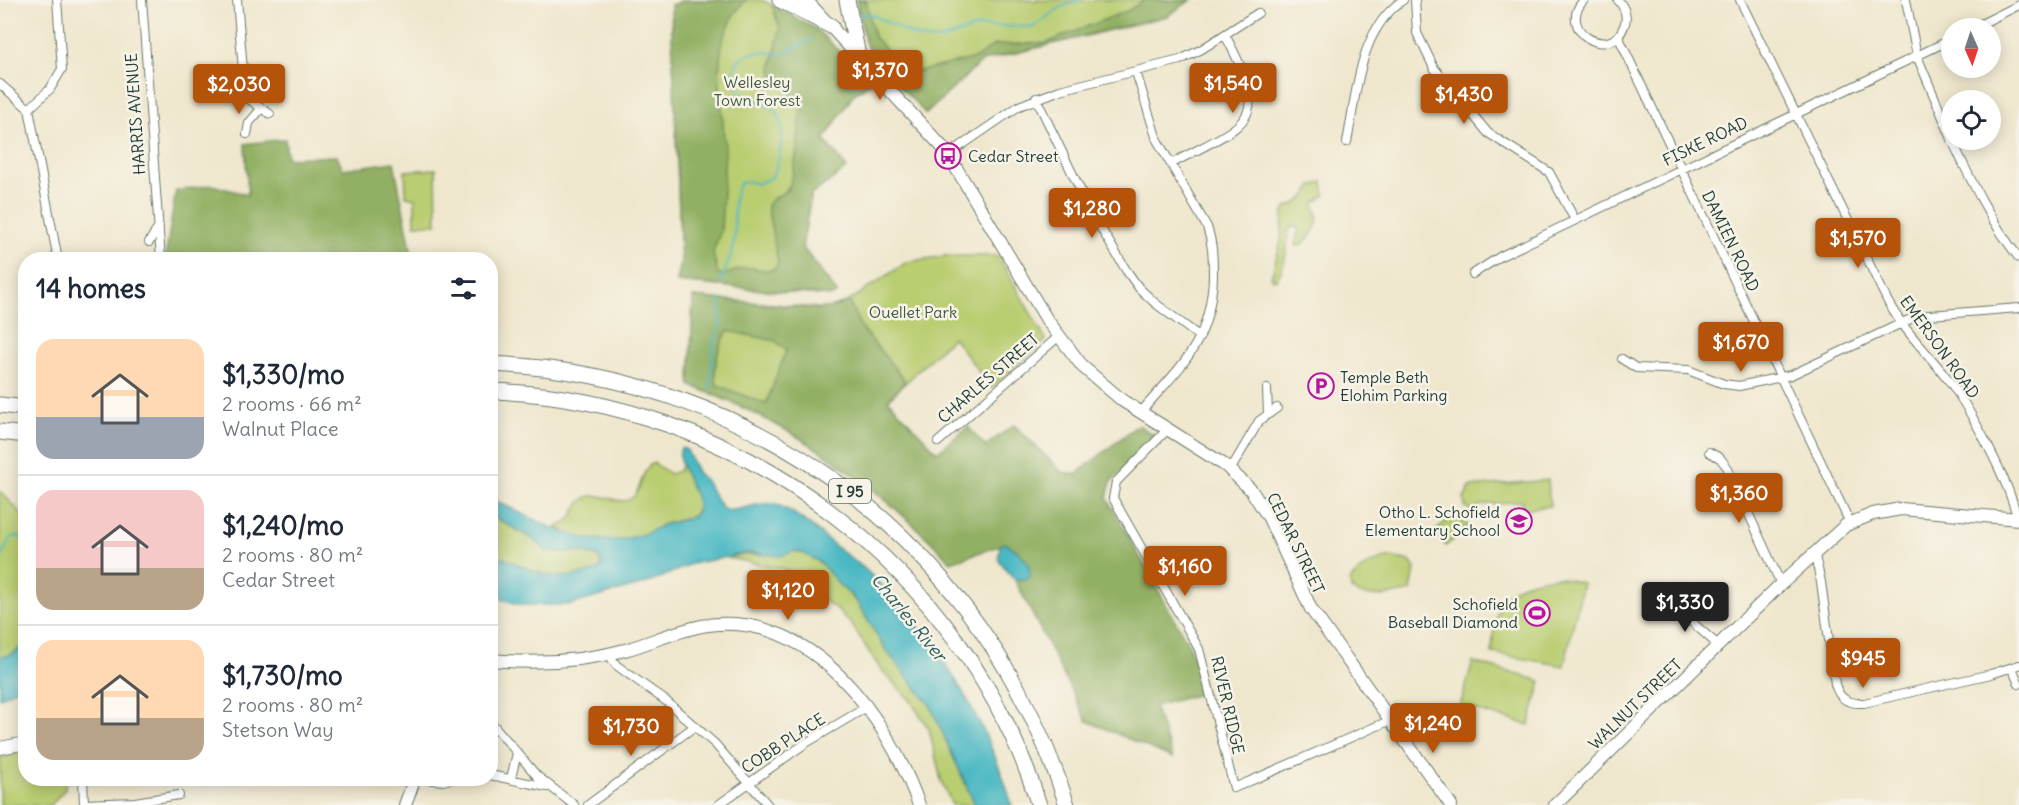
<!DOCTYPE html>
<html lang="en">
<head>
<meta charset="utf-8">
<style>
  body { margin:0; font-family:Delius,sans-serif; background:#f6f6f7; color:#1f2937; height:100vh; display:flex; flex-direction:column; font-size:22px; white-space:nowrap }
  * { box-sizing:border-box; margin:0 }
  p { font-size:20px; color:#747a83 }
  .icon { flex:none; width:33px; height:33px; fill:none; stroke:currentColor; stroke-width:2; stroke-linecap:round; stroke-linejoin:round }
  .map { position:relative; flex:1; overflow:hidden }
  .side { position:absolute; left:18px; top:252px; width:480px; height:534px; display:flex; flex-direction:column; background:#fff; border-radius:24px; box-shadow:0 3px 15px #0003 }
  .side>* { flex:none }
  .needle { width:39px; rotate:177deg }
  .controls { position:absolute; left:1941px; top:18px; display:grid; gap:12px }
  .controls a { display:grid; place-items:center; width:60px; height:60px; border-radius:50%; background:#fff; box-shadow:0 3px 15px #0003; font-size:30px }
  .price { position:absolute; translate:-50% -51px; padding:0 14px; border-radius:6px; background:#b45309; color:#fff; font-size:20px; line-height:39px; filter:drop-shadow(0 2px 3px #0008) }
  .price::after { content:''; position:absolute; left:50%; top:36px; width:18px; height:14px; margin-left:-9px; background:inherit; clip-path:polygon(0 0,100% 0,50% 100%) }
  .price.on { background:#222; color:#fff }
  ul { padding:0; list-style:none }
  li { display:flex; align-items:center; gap:18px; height:150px; padding:0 18px }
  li+li { border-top:2px solid #e0e1e3 }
  li span { display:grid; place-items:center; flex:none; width:168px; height:120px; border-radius:18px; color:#555 }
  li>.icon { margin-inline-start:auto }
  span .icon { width:72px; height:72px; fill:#fffc; stroke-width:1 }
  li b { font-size:26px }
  h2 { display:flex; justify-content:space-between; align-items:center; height:72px; padding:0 18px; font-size:26px }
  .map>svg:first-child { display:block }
  .green { fill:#b9cd71; stroke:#6c8552; stroke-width:1.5 }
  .forest { fill:#92b063; stroke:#58764c; stroke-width:1.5; fill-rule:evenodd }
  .water { fill:#4ab8c3; stroke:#347a7c; stroke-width:1.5 }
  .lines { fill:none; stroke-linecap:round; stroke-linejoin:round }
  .stream { stroke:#4ab8c3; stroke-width:2 }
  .street-casing { stroke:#68786a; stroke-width:10 }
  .secondary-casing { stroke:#68786a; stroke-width:14 }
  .highway-casing { stroke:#68786a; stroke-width:17 }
  .street { stroke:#fff; stroke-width:8 }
  .secondary { stroke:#fff; stroke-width:12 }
  .highway { stroke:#fff; stroke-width:15 }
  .labels { text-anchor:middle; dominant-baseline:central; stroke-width:5; stroke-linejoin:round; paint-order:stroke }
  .shield { fill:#f7f3e8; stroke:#60746a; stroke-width:1.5 }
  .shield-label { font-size:15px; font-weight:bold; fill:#1f3d34 }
  .park-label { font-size:16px; fill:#3e5a40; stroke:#f7f3e8 }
  .street-label { font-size:16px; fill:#1f3d34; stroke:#f7f3e8 }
  .poi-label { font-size:16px; fill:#1f3d34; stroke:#f7f3e8; text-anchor:start }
  .water-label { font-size:18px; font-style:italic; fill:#2a5c58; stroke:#f7f3e8 }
</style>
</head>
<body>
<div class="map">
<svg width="2019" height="805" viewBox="0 0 2019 805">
  <rect width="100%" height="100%" fill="#f7f3e8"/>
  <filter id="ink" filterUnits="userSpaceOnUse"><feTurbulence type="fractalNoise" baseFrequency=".0167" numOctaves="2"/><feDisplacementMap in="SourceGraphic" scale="12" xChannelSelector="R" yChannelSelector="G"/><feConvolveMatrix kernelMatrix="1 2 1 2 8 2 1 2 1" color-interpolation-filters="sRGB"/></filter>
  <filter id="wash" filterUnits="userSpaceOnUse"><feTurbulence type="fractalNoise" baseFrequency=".008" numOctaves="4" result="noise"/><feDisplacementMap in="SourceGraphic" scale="24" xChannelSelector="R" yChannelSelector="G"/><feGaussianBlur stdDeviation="1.35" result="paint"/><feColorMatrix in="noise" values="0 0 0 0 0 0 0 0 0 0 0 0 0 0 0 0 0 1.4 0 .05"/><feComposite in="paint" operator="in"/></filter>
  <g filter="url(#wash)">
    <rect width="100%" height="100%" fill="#efe7cd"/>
    <path class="green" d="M684,0H762L816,29L871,82L853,95L824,139L847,168L811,195L802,247L837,293L832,296L677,282L681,262L671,5Z
      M856,0H1191L1167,16L982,61L926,114L871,56L865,41Z
      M436,169L437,224H415V198L406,196L405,171Z
      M1323,182L1325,195L1314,204C1315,209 1318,213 1318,218C1317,228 1307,242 1298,246L1295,243L1299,229L1294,226L1288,231C1287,247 1286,269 1275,280L1271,278L1281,242L1283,214L1287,207C1300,203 1306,197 1312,186Z
      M946,256H998L1046,340L991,388L953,337L888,400L937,452L968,427L1012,478L800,437L738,405L690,385L693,297L828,309L849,301L907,262Z
      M654,463L670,474L679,471L682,463C687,477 703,502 694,516L662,525L644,536L622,541L577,538L556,527C577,522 573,502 588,497C603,491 621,508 633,497C643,488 641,467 654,463Z
      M1548,480L1550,506L1523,509L1522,501L1481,505L1471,511L1465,506L1464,499L1470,487Z
      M0,491L26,519L25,645L12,654L0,657Z
      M1455,513L1468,526L1446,546L1434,532Z
      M490,515L533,539L547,551L590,553L599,557L601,567C568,594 523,565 491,553Z
      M795,551L813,557L821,563L862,608L885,649L930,705L975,805H952L941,780L929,729L910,700L879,667L852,625L837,610L783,569L724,557C748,553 773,557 795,551Z
      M1391,557L1410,561L1415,569L1411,591C1394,595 1366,601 1351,589L1350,581C1361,566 1373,561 1391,557Z
      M1557,577L1583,583L1564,666L1492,653C1494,602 1503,582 1557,577Z
      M1473,662L1541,681L1529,725L1460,706Z
      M25,751L26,778L66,779L65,789L51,805H0V757Z"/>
    <path class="forest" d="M684,0H746L734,14L722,42L719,71L725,149L721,230L713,252L718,274C728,276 735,269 746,268C756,267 765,272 775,269L778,262L767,206C771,196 783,196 788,188C795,178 801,117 801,103L773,77L772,65L780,29L772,5L816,29L871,82L853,95L824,140L847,168L811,195L802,247L837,293L832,296L677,282L681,262L671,5Z
      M856,0H866L874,37L905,69L920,71L976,58L994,45L1046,43L1129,10L1145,0H1191L1167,16L982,61L926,114L871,56L865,41Z
      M285,139L287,158L337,156L343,169L394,162L413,259H165L176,191L212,185L248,195L245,144Z
      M693,297L818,309L838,306L849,301L861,327L905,381L888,400L937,452L968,427L985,446L1014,425L1062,472L1076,474L1138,425L1157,437L1111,482L1107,498L1190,647L1204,693L1154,706L1173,758L1087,721L1015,580L1028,578L1005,544L951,562C872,480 797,426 690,385ZM728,331L776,341L786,351L766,404L717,385C712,367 718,346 728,331Z"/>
    <path class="water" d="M681,448L687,450L697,472L706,481L717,501L725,510C741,512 759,501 774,504C794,509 819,533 835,546C846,555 859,563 870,574C936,638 986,717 1012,805H975L930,705L885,649L855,599L839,585L821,563L803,553L795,551L780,556L748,553L691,564L651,582L569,605H521L491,596V553C535,569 549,587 600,569L602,564L599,557L583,552L546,551L533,539L491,515V499C548,524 596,561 659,527C671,520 686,524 697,512C700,492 673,464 681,448Z
      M1005,543C1018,550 1034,563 1029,578L1015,580L998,559L1001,544Z
      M25,645V684L0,698V657L12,654Z"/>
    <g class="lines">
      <path class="stream" d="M858,15L871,14L919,38L940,40L980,26L1033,27L1061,7L1080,0
        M721,282C726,268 732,255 734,240C737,220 729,201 740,183L749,181L757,184L772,177C780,160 791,117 769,106C759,101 749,99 739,92C722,58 751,46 780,55L812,39
        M710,389L714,343L721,326L720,301
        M0,561L10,538L17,536L26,540"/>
    </g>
  </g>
  <g filter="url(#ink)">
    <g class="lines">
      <g class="street-casing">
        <path id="street" d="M142,0L161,260
          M237,0L245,93L250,100L270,114
          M1415,0L1417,33L1434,68L1488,133L1549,172L1575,220
          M1584,0C1555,30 1611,63 1624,26C1628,17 1625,8 1618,0
          M1740,0L1888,302C1904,331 1927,352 1947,378C1970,408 2010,483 2017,518
          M1906,0L1917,56L1952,139
          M1973,28L2019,5
          M1618,36L1850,523
          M1136,72L1157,140L1207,227C1213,244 1213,259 1213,277C1210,345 1181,365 1140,413
          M0,84L29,109L58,260
          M1036,98L1090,210L1126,270L1139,288L1155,303L1200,337
          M29,109L50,89L62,69L57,0
          M247,134L249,123L261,109
          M1952,140C1971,181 1991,222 2019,258
          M1347,142C1357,93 1358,31 1403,0
          M949,154L1019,106L1060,90L1180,60L1202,49L1258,13
          M1171,164C1247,122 1274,125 1225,35
          M149,242L159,227
          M1473,274L1501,256L1952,39
          M1622,359L1636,368L1688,370L1724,384L1739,386L1791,375L1917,316L2019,308
          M1267,389L1268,413
          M1167,430L1116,482L1113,498L1199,649L1234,788L1391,720
          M938,442L1058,337
          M1709,452L1720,458L1727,467L1781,584
          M1231,469L1259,421L1277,408
          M1814,552L1821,582L1835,684C1839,699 1848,704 1864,703L1991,674L2019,665
          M1669,602L1718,645
          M609,654L616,665L666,701L715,744L768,805
          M2012,668L2019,684
          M490,721L537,776L574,805
          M490,775L547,787
          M83,778L84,804L135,802L179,795
          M417,778L443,781L456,778
          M511,778L517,753
          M588,805L695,726
          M718,805L806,743L865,708"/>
      </g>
      <g class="secondary-casing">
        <path id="secondary" d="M806,0L946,151L1047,320L1083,367L1123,401L1226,466L1251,490L1269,518L1311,609L1451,805
          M490,660C536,664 581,662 625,650C653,642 679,629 708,625C812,611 888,718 919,805
          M0,748L26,743
          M405,805L415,778
          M1555,805L1781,584L1846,525L1873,514L1901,509L2019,519"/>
      </g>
      <g class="highway-casing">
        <path id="highway" d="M780,0L831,26
          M847,0L858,56
          M490,364C761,374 985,547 1067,805
          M490,391C738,398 965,568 1039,805
          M0,405L26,408
          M0,432L26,435"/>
      </g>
      <use href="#street" class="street"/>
      <use href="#secondary" class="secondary"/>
      <use href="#highway" class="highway"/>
    </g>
  </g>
  <defs>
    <g id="bus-ring" transform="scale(1.35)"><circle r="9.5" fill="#f7f3e8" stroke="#b5179e" stroke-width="1.5"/><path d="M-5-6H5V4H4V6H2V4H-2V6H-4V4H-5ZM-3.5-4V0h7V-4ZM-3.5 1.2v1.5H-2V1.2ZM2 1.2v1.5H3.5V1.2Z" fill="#b5179e"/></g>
    <g id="parking-ring" transform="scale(1.35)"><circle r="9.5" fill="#f7f3e8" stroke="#b5179e" stroke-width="1.5"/><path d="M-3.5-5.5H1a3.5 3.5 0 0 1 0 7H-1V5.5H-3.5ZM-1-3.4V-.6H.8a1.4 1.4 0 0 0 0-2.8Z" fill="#b5179e"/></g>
    <g id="school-ring" transform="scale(1.35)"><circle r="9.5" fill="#f7f3e8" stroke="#b5179e" stroke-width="1.5"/><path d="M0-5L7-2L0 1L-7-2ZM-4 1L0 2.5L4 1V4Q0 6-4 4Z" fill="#b5179e"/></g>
    <g id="stadium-ring" transform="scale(1.35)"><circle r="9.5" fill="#f7f3e8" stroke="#b5179e" stroke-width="1.5"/><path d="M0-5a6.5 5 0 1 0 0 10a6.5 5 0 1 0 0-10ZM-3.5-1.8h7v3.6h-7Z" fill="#b5179e"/></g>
  </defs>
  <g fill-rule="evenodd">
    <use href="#bus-ring" x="948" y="156"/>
    <use href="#parking-ring" x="1321" y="386"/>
    <use href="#school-ring" x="1519" y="521"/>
    <use href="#stadium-ring" x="1537" y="613"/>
  </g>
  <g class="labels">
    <rect class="shield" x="829" y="479" width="42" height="24" rx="4.5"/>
    <g class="shield-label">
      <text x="850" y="491">I 95</text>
    </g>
    <g class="park-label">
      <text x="757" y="82">Wellesley<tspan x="757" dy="18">Town Forest</tspan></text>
      <text x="913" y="312">Ouellet Park</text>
    </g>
    <g class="street-label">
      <text transform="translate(135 114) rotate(-94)">HARRIS AVENUE</text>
      <text transform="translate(1705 141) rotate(-26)">FISKE ROAD</text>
      <text transform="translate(1731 241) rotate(64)">DAMIEN ROAD</text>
      <text transform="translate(1940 347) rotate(54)">EMERSON ROAD</text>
      <text transform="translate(988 378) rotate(-41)">CHARLES STREET</text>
      <text transform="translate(1296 543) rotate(64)">CEDAR STREET</text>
      <text transform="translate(1635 704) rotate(-44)">WALNUT STREET</text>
      <text transform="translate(1228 705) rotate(77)">RIVER RIDGE</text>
      <text transform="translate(783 743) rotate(-33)">COBB PLACE</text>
    </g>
    <g class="poi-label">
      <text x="968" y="156">Cedar Street</text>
      <text x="1340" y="377">Temple Beth<tspan x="1340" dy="18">Elohim Parking</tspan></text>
      <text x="1500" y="512" text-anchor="end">Otho L. Schofield<tspan x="1500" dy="18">Elementary School</tspan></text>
      <text x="1518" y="604" text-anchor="end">Schofield<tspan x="1518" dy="18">Baseball Diamond</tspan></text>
    </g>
    <g class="water-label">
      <text transform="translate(909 617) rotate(51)">Charles River</text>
    </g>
  </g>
</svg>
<div class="controls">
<a><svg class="needle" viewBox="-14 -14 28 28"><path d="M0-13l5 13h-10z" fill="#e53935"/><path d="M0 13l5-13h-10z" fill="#747a83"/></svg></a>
<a><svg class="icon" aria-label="locate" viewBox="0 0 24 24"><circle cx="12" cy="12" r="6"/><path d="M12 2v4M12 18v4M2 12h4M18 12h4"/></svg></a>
</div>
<b class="price" style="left:880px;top:101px">$1,370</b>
<b class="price" style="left:1233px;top:114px">$1,540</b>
<b class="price" style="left:239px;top:115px">$2,030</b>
<b class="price" style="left:1464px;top:125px">$1,430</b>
<b class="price" style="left:1092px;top:239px">$1,280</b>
<b class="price" style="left:1858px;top:269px">$1,570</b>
<b class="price" style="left:1741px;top:373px">$1,670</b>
<b class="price" style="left:1739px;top:524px">$1,360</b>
<b class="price" style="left:1185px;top:597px">$1,160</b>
<b class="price" style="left:788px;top:621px">$1,120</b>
<b class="price on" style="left:1685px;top:633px">$1,330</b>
<b class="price" style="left:1863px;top:689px">$945</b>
<b class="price" style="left:1433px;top:754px">$1,240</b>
<b class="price" style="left:631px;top:757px">$1,730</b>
<section class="side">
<h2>14 homes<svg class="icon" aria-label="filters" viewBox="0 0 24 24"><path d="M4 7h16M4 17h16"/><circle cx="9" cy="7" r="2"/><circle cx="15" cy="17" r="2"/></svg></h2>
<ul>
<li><span style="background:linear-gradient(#ffd9b3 65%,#9aa5b1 0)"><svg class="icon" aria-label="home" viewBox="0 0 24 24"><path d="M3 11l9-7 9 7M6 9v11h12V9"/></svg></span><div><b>$1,330/mo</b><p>2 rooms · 66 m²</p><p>Walnut Place</p></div></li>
<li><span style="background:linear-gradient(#f6c9c9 65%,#b9a48a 0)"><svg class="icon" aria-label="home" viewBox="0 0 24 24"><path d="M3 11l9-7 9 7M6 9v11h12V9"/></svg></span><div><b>$1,240/mo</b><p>2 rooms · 80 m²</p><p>Cedar Street</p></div></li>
<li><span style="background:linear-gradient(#ffd9b3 65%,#b9a48a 0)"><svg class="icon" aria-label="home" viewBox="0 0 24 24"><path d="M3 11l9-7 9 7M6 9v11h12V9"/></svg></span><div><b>$1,730/mo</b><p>2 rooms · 80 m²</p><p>Stetson Way</p></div></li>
</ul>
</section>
</div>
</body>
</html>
